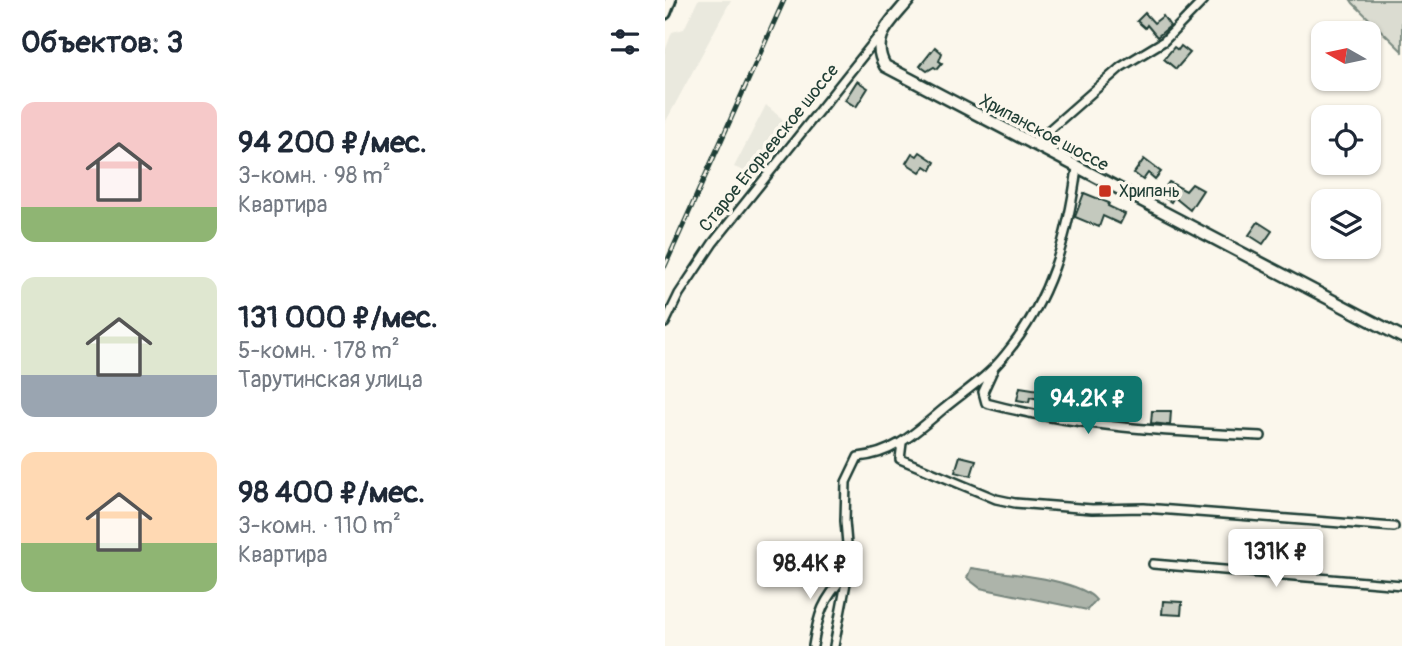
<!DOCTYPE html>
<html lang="ru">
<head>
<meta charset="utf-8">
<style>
  body { margin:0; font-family:Pangolin,sans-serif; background:#f6f6f7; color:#1f2937; height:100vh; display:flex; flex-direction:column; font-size:26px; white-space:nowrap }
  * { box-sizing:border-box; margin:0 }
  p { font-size:23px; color:#747a83 }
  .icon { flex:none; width:38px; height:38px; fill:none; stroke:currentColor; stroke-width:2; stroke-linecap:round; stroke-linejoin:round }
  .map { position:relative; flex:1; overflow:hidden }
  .side { display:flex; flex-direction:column; background:#fff; width:665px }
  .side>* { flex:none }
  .needle { width:46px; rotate:279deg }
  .tools { position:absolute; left:646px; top:21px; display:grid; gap:14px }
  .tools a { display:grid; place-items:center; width:70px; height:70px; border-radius:14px; background:#fff; box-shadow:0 2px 5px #0004; font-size:35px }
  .price { position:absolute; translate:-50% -60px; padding:0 16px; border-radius:7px; background:#fff; color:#222; font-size:23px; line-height:46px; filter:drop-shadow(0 2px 4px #0008) }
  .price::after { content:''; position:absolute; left:50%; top:42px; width:21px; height:16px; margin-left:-10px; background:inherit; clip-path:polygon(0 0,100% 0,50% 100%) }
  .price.on { background:#0f766e; color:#fff }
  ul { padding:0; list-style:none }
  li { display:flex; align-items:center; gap:21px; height:175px; padding:0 21px }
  li span { display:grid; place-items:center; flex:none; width:196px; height:140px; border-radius:14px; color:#555 }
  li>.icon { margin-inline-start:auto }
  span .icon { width:84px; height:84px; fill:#fffc; stroke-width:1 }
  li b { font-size:30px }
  h2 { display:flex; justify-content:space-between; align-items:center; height:84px; padding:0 21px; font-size:30px }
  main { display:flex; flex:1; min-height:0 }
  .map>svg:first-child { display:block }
  .built { fill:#eae9de }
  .green { fill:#dbdcd1; stroke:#7d8c82; stroke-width:2 }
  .water { fill:#adb4aa; stroke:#74847b; stroke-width:2 }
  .building { fill:#c4c9be; stroke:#1f3d34; stroke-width:2 }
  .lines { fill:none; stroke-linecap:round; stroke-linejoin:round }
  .minor-casing { stroke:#1f3d34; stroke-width:12 }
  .secondary-casing { stroke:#1f3d34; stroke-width:15 }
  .primary-casing { stroke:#1f3d34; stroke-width:16 }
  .minor { stroke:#fbf7ec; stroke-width:7 }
  .secondary { stroke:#fbf7ec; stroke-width:10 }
  .primary { stroke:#fbf7ec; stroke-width:10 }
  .rail-casing { stroke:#1f3d34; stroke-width:5 }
  .rail { stroke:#fbf7ec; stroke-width:2.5; stroke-dasharray:8; stroke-linecap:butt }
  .poi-dot { fill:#c8321e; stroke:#fbf7ec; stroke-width:2.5 }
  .labels { text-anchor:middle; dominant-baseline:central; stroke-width:7; stroke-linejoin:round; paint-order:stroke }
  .street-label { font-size:18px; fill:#1f3d34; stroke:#fbf7ec }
  .poi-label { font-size:18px; fill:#1f3d34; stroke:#fbf7ec; text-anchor:start }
</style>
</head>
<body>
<main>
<section class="side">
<h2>Объектов: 3<svg class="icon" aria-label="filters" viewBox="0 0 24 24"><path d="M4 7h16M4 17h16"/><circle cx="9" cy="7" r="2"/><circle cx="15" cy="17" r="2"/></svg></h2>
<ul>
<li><span style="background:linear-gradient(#f6c9c9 75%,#8fb573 0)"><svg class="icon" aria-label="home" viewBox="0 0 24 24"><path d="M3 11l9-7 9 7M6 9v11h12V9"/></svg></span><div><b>94 200 ₽/мес.</b><p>3-комн. · 98 m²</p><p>Квартира</p></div></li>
<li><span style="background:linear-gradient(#dfe7d0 70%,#9aa5b1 0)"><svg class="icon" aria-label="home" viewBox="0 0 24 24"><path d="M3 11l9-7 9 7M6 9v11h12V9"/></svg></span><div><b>131 000 ₽/мес.</b><p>5-комн. · 178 m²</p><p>Тарутинская улица</p></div></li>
<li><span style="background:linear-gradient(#ffd9b3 65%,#8fb573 0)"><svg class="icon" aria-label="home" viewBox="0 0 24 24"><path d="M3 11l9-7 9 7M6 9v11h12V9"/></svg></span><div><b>98 400 ₽/мес.</b><p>3-комн. · 110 m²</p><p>Квартира</p></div></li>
</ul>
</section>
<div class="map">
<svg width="737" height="646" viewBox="0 0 737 646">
  <rect width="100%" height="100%" fill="#fbf7ec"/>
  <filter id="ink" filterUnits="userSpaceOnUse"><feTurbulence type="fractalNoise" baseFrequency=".0143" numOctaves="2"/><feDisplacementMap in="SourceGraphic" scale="14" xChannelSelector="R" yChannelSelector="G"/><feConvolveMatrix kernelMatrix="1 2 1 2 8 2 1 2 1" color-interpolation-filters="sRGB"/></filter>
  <g filter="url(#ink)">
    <path class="built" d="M33,0H66L0,123V51L7,32L19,29Z
      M101,105L129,129L104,161L95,153L79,171L69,167Z"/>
    <path class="green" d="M686,0H737V51L688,3Z"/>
    <path class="water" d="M306,568C335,573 414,578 431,600L422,610L315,588L302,578Z"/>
    <path class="building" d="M480,13L489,23L498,16L505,26L492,37L482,25L480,28L472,21Z
      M516,46L525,53L511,69L499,59L509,47L513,50Z
      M270,47L277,53L274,61L277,63L272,69L269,67L262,71L255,66Z
      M192,81L203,88L191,107L180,100Z
      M255,152L270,162L266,170L260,166L255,172L241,163L247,153L252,156Z
      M479,159L496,172L490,179L483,173L478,180L469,173Z
      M504,182L521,191L527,184L538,190L525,210L509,197L506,202L500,198L503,194L498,190Z
      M419,193L444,203L443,206L460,214L455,224L438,216L434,227L410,217Z
      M593,222L607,231L598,244L584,235Z
      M355,387L393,393L391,403L365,397L364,402L352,400Z
      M487,411H506L505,425L486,423Z
      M295,456L311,460L306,476L290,472Z
      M498,601L517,602L516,615L497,614Z"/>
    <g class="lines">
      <g class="minor-casing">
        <path id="minor" d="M367,145L456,67L499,41L539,0
          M0,323L14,294L48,243L213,37
          M329,368L318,392L321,403C410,427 505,432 596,436
          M237,443L235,459L331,499L350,503L427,509L479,508L729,527
          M488,564L737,585
          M148,646C153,614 158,600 180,576
          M169,646L184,567L180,521L181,482L193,457C228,454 250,433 276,411C297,393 322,378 340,355C385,301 403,237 412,168"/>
      </g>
      <g class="secondary-casing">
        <path id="secondary" d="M244,0C226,22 204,38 220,66L737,337"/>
      </g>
      <g class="primary-casing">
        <path id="primary" d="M0,13L5,0"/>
      </g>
      <use href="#minor" class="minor"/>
      <use href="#secondary" class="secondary"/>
      <use href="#primary" class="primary"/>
      <g class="rail-casing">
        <path id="rail" d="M0,266L119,0"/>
      </g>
      <use href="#rail" class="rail"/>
    </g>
  </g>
  <rect class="poi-dot" x="433" y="184" width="14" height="14" rx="3.5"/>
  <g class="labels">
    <g class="street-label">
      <text transform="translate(379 133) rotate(28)">Хрипанское шоссе</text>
      <text transform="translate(104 148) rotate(-51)">Старое Егорьевское шоссе</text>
    </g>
    <g class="poi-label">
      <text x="454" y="191">Хрипань</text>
    </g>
  </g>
</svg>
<div class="tools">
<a><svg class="needle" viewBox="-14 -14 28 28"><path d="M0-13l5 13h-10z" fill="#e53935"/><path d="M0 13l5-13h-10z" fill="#747a83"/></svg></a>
<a><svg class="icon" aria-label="locate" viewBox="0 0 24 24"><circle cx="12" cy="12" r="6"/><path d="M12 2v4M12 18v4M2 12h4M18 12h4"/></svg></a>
<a><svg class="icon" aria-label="layers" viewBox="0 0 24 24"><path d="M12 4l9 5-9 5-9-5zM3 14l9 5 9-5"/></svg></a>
</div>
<b class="price on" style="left:423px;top:436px">94.2K ₽</b>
<b class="price" style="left:611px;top:589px">131K ₽</b>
<b class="price" style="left:145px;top:601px">98.4K ₽</b>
</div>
</main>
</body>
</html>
